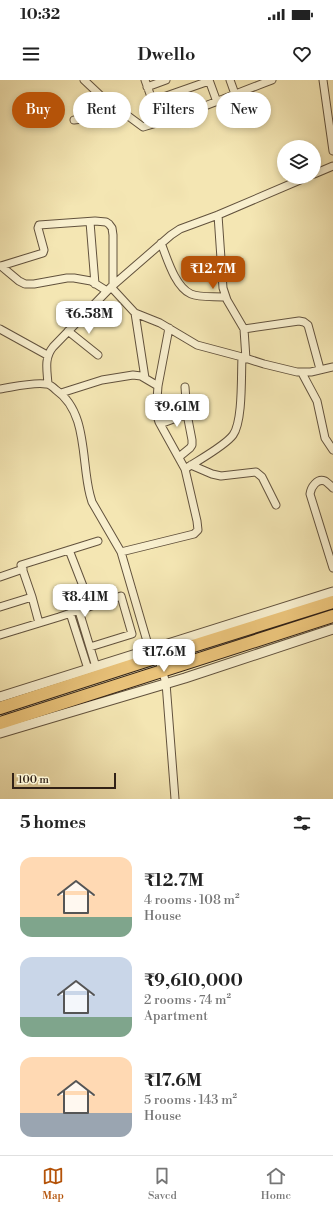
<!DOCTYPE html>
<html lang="en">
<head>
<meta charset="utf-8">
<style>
  body { margin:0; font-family:"Libre Bodoni",serif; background:#f2f2f2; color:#222; height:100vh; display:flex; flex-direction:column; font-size:15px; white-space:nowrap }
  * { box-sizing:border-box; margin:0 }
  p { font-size:13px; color:#767676 }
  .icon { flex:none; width:22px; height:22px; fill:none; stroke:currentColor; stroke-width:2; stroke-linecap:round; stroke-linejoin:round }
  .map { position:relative; height:719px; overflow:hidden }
  .panel { display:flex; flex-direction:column; background:#fff; flex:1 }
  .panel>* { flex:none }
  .top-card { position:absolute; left:12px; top:12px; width:309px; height:36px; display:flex; gap:8px }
  .buttons { position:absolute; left:277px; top:60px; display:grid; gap:8px }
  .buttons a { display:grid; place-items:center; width:44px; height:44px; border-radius:50%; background:#fff; box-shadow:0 2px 6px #0003; font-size:20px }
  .scale { position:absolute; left:12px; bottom:10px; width:104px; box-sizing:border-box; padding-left:4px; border:2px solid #312116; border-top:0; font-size:11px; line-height:14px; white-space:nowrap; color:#312116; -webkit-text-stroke:3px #f8efce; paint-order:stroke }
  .price { position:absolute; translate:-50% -34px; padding:0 9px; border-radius:8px; background:#fff; color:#222; font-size:13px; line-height:26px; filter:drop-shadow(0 1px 2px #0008) }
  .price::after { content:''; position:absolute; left:50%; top:24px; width:12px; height:9px; margin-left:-6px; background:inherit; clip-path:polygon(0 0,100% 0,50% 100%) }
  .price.selected { background:#b45309; color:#fff }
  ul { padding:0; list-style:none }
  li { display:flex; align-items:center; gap:12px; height:100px; padding:0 20px }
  li span { display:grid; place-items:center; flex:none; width:112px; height:80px; border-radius:12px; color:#555 }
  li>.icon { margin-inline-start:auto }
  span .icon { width:48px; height:48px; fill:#fffc; stroke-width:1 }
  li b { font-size:17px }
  h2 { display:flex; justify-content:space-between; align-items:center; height:48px; padding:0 20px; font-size:17px }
  .tag { padding:0 14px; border-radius:18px; background:#fff; box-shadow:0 2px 6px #0003; font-size:14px; line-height:36px }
  .tag.selected { background:#b45309; color:#fff }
  .status { display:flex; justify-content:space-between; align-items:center; height:28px; padding:0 20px; background:#fff; direction:ltr }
  .status svg { height:11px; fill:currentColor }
  header { display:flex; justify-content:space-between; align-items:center; height:52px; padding:0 20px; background:#fff; font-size:18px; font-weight:600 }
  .menu { display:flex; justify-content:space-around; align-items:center; height:56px; border-top:1px solid #e0e0e0; background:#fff; font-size:11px; color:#767676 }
  .menu a { display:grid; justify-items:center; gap:2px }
  .menu .selected { color:#b45309 }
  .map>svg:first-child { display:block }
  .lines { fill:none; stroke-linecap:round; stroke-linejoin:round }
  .minor-casing { stroke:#62523d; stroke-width:9 }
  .tertiary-casing { stroke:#62523d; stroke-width:11 }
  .primary-casing { stroke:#312116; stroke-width:14 }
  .minor { stroke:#f8efce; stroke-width:7 }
  .tertiary { stroke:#f8efce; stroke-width:9 }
  .primary { stroke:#eac37a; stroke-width:12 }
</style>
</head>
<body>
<div class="status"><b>10:32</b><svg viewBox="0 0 49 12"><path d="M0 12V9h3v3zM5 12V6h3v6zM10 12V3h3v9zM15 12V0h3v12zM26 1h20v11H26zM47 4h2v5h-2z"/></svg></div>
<header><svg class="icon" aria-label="menu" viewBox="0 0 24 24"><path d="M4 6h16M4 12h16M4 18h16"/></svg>Dwello<svg class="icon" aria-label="heart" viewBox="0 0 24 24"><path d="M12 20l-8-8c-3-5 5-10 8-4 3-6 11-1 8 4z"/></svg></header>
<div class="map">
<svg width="333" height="719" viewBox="0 0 333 719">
  <rect width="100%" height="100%" fill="#f4e6b3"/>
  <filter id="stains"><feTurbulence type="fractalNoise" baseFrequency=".005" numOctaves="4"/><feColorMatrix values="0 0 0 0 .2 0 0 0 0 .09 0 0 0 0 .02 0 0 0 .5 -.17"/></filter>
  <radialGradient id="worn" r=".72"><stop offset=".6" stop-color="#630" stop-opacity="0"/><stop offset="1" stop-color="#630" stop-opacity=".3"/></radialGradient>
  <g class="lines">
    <g class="minor-casing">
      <path id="minor" d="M84,0L101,16L143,47C187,35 229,16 272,0
        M145,0L160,42
        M209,0L217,22
        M230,0L235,14
        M323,0L333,71
        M147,7L166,0
        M152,21L209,1
        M74,40C89,39 93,27 101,16
        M314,94L333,86
        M218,135L223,208L227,220L244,249L246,279
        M90,142L95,204
        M161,163C167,178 175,207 191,214C200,218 215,216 225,217
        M1,186L43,173L44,170L38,148L39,145L95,141L106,142L109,144L112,148L113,155V205
        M1,186L19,201L25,204H34L67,198H74L91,201L107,211
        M111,207L135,233L160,243L197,265L242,277L264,284L297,292H311L333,287
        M135,233L145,298
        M0,249L47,275
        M244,249L299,241L304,242L308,245L320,289
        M68,251L98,275
        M302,293L317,321L325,358L333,370
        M48,304C47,290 44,278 53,267L111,207L171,155L180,149L218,135L307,97
        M0,309C13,307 33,302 46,304C50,304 53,307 56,310C88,332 81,381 90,415L92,422L121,472L151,575
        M61,313L102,300L133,295L141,296L158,306
        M160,344L187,334
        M179,377L190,368L192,365V360L187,334L185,307
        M191,385L212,394L221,396L256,392L262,397L276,425
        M185,389C197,381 225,366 233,355C243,341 241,296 242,277
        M333,408C331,406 328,403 325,401C317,398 311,407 310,414L333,488
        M69,470L83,506L92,526
        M121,472L190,455L194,454L198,450L197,441L185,389L159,342L156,333L158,306L169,248
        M0,497L23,489
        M32,517L39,543
        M0,527L32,517L21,485L98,461
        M79,531L96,587
        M70,533L88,589
        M0,555L59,537L121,516L132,554L90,567
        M158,577L166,603L175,719"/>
    </g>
    <g class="tertiary-casing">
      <path id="tertiary" d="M0,617L333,512
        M0,653L185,598L333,549"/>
    </g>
    <g class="primary-casing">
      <path id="primary" d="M0,628L158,577L333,522
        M0,643L333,536"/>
    </g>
    <use href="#minor" class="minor"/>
    <use href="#tertiary" class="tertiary"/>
    <use href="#primary" class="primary"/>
  </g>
  <rect width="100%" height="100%" filter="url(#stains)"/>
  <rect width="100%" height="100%" fill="url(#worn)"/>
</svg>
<div class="buttons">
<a><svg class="icon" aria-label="layers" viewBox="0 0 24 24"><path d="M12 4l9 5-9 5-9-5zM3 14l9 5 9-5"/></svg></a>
</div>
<div class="scale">100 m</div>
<b class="price selected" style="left:213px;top:210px">₹12.7M</b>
<b class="price" style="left:89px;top:255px">₹6.58M</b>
<b class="price" style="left:177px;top:348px">₹9.61M</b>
<b class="price" style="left:85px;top:538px">₹8.41M</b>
<b class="price" style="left:164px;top:593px">₹17.6M</b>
<div class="top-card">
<a class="tag selected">Buy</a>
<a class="tag">Rent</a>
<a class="tag">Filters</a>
<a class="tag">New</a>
</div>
</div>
<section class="panel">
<h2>5 homes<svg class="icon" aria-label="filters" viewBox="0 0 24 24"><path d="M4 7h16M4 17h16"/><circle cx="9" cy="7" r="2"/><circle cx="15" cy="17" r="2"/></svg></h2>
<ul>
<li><span style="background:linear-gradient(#ffd9b3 75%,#7fa58c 0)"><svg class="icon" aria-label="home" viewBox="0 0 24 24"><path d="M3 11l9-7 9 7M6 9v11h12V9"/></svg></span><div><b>₹12.7M</b><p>4 rooms · 108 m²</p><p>House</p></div></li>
<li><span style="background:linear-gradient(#c9d6e8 75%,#7fa58c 0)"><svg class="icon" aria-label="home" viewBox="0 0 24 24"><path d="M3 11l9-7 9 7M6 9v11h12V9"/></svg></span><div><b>₹9,610,000</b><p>2 rooms · 74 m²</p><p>Apartment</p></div></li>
<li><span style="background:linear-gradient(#ffd9b3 70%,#9aa5b1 0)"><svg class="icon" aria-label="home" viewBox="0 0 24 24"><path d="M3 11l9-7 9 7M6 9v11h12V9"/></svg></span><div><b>₹17.6M</b><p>5 rooms · 143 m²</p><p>House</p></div></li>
</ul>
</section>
<nav class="menu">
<a class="selected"><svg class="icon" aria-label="map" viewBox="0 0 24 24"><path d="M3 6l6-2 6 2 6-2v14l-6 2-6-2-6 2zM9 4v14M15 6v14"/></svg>Map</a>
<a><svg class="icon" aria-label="saved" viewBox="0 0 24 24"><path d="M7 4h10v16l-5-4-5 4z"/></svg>Saved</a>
<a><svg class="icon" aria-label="home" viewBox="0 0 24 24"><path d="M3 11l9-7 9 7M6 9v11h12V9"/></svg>Home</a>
</nav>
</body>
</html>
